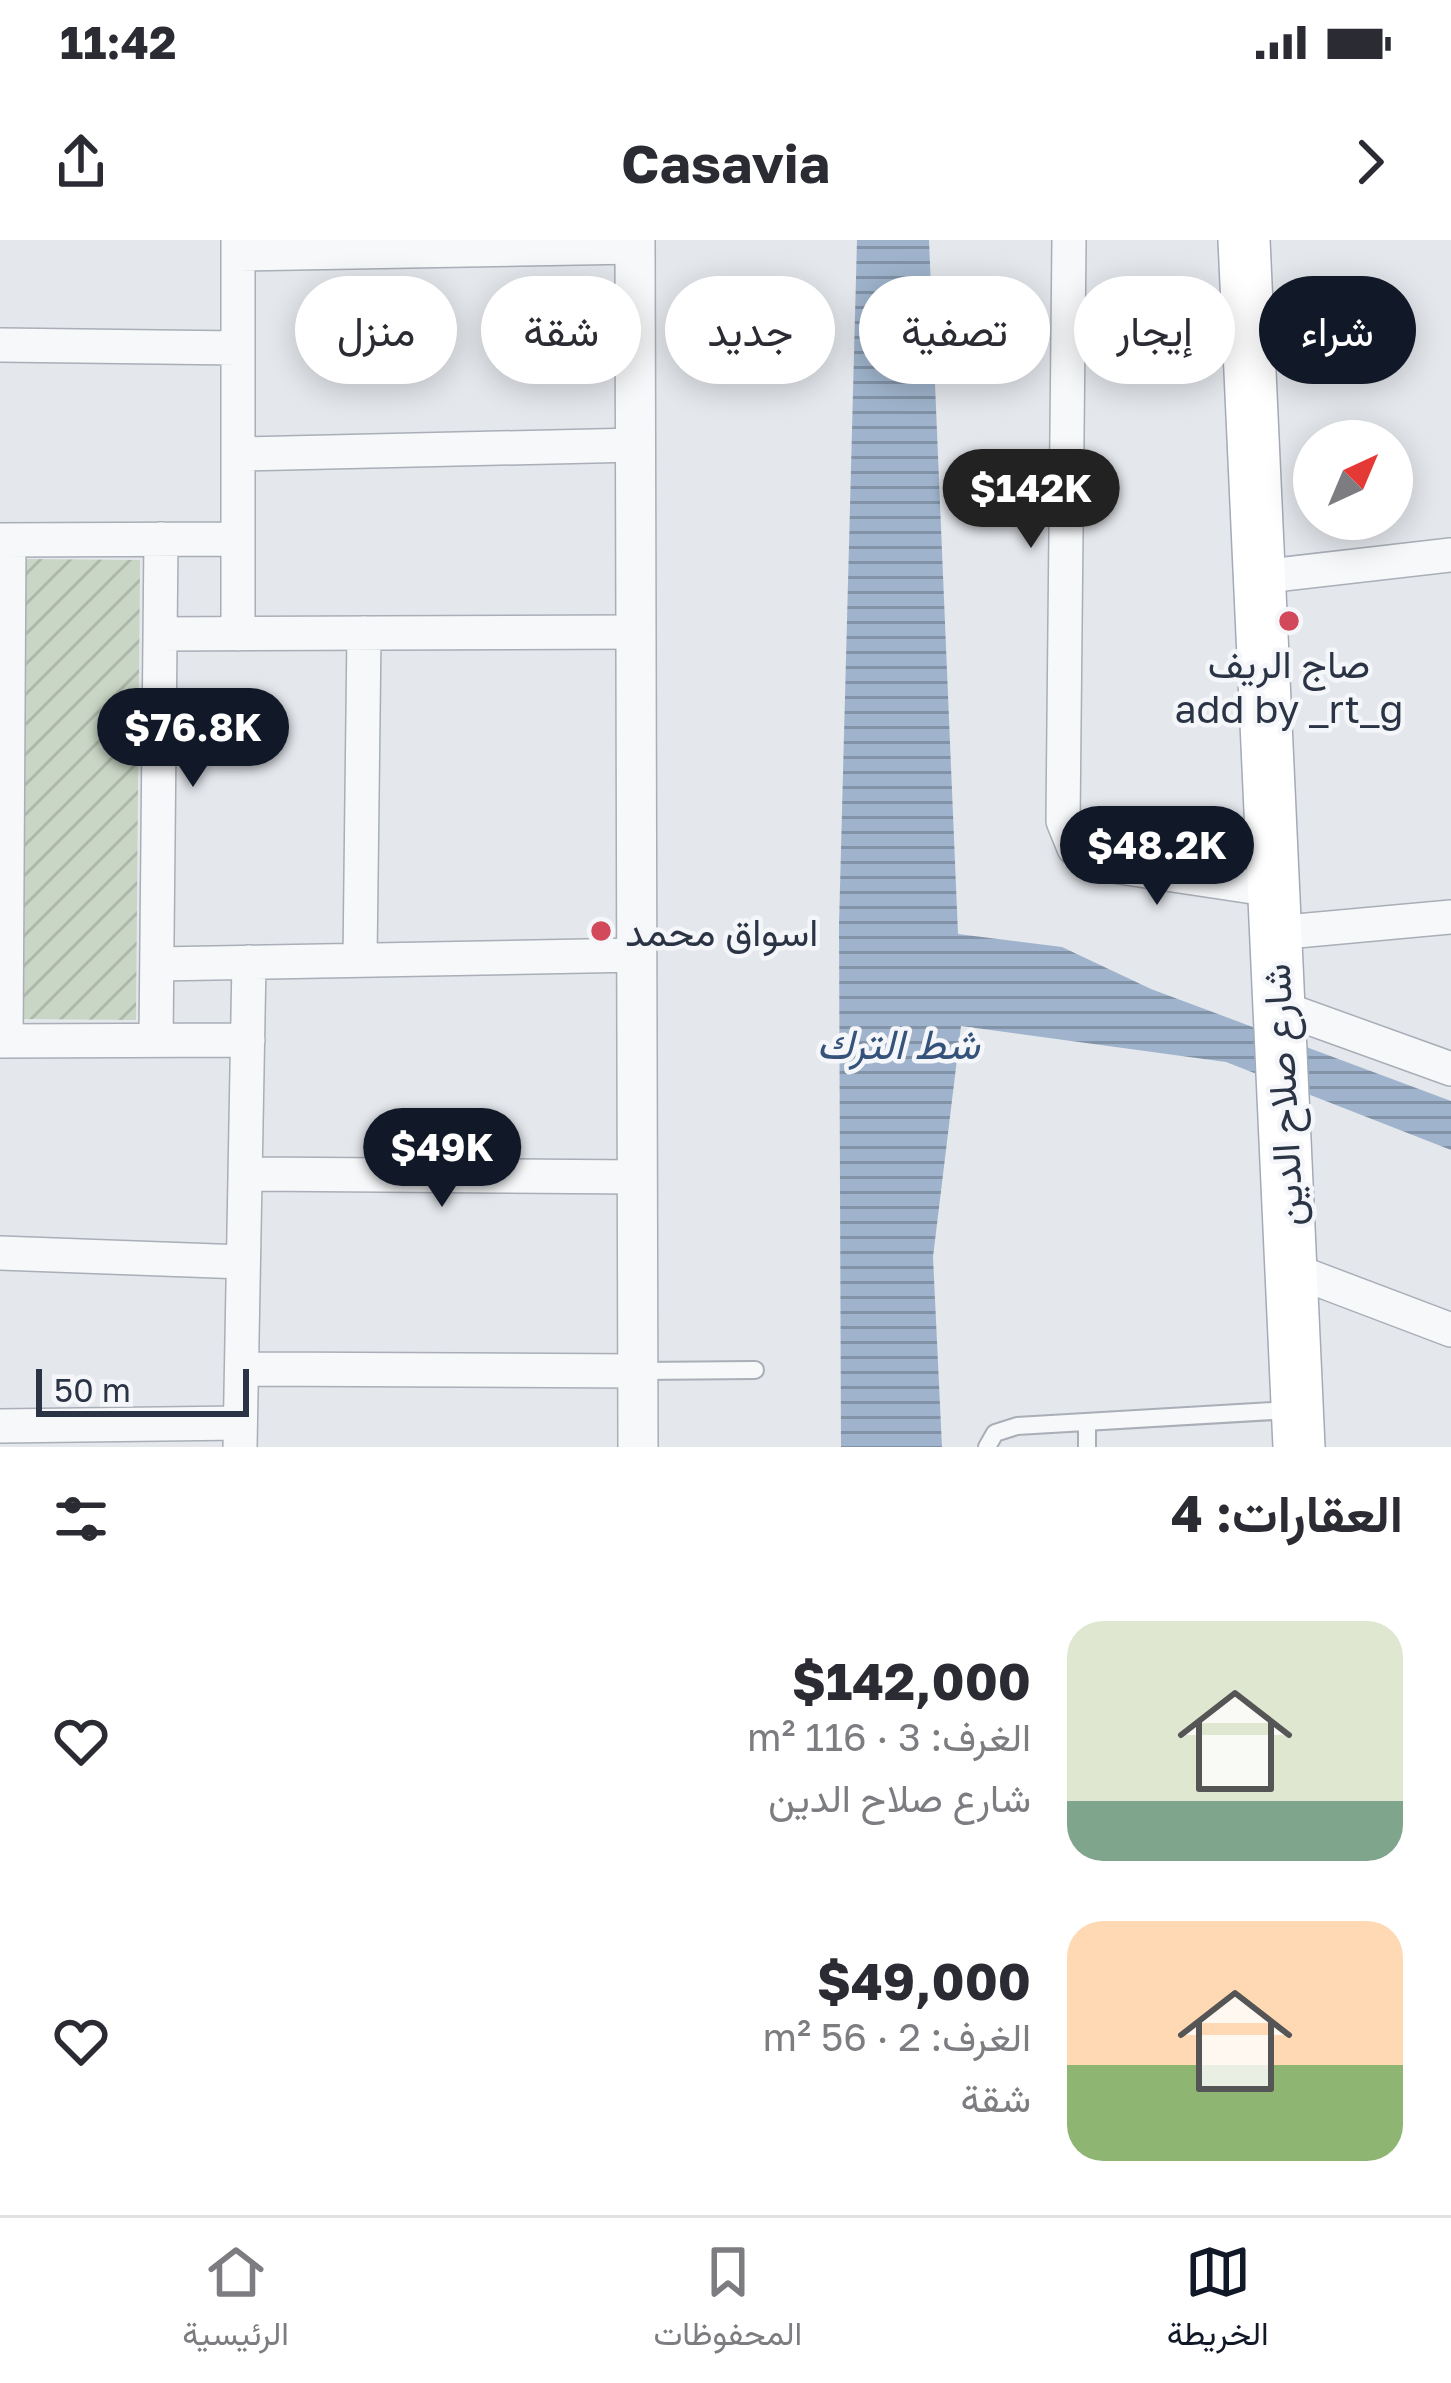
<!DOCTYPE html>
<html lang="ar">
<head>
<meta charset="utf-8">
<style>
  body { margin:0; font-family:"Golos Text",Vazirmatn,sans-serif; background:#f7f7f7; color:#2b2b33; direction:rtl; height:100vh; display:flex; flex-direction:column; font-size:45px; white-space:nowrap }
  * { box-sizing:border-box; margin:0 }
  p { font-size:39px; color:#7c7c81 }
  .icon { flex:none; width:66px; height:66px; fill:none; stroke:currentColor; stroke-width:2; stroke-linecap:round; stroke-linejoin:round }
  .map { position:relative; height:1207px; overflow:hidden; direction:ltr }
  .details { display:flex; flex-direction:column; background:#fff; flex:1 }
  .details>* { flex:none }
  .hud { position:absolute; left:36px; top:36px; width:1380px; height:108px; direction:rtl; display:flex; gap:24px }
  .needle { width:78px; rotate:44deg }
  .controls { position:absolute; left:1293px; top:180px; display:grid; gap:24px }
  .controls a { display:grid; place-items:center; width:120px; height:120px; border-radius:50%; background:#fff; box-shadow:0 6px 30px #0003; font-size:60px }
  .scale { position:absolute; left:36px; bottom:30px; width:213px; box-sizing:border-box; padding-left:12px; border:6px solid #2b3445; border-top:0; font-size:33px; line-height:42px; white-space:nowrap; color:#2b3445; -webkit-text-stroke:9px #f4f6f9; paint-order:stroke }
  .price { position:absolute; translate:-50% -102px; padding:0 27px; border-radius:42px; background:#111827; color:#fff; font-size:39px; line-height:78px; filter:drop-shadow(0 3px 6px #0008) }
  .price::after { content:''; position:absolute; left:50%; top:72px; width:36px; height:27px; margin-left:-18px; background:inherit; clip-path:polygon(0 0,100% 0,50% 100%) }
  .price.on { background:#222; color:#fff }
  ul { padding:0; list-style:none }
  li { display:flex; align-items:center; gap:36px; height:300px; padding:0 48px }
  li span { display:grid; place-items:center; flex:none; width:336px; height:240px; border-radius:36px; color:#555 }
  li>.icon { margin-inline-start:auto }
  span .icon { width:144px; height:144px; fill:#fffc; stroke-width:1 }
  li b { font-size:51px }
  h2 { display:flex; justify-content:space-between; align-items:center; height:144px; padding:0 48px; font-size:51px }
  .chip { padding:0 42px; border-radius:54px; background:#fff; box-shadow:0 6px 30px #0003; font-size:42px; line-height:108px }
  .chip.on { background:#111827; color:#fff }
  .status { display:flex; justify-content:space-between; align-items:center; height:84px; padding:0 60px; background:#fff; direction:ltr }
  .status svg { height:33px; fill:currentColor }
  header { display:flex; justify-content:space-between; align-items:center; height:156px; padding:0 48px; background:#fff; font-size:54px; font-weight:700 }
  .tabs { display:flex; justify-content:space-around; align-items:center; height:168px; border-top:3px solid #e1e1e2; background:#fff; font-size:33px; color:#7c7c81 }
  .tabs a { display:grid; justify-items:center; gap:6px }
  .tabs .on { color:#111827 }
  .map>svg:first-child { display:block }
  .garden { fill:url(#garden-furrows) }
  .water { fill:url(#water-rules) }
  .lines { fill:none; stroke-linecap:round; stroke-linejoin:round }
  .service-casing { stroke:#a9aeb7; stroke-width:20 }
  .minor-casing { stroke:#a9aeb7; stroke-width:36 }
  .tertiary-casing { stroke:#a9aeb7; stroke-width:42 }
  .primary-casing { stroke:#a3abb8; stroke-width:54 }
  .service { stroke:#f7f8fa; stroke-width:16 }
  .minor { stroke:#f7f8fa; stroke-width:33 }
  .tertiary { stroke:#f7f8fa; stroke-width:39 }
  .primary { stroke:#fff; stroke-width:51 }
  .poi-dot { fill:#d1495b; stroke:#f4f6f9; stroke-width:4.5 }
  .labels { text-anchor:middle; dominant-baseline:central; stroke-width:9; stroke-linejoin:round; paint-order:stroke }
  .poi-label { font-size:39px; fill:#2b3445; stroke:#f4f6f9 }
  .street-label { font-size:39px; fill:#2b3445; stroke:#f4f6f9 }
  .water-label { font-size:42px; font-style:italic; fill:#34527a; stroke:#f4f6f9 }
</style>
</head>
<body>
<div class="status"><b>11:42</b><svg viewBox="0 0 49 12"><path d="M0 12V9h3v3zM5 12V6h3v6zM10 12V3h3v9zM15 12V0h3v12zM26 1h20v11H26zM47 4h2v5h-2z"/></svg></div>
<header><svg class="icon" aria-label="forward" viewBox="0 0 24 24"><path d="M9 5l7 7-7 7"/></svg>Casavia<svg class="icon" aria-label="share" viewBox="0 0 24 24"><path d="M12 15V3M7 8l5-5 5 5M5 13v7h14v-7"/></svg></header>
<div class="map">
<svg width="1451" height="1207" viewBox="0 0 1451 1207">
  <defs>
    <pattern id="garden-furrows" width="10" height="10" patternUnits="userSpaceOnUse" patternTransform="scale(3)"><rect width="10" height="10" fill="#c9d6c5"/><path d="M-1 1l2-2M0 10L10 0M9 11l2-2" fill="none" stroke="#adb8ab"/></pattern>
    <pattern id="water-rules" width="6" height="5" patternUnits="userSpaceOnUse" patternTransform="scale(3)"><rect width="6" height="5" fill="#9fb4cc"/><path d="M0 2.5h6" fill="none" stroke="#8293a7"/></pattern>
  </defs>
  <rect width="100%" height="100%" fill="#e4e7ec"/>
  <path class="garden" d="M25,319L140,320L136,780L19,779Z"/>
  <path class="water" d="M857,0H929L958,694L1062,707L1151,749L1451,861V910L1226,822L961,786L933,1017L942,1207H841L839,685Z"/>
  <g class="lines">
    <g class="service-casing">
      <path id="service" d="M640,1131L755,1130
        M1087,1182V1207
        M987,1207L995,1193L1017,1186L1291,1170"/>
    </g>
    <g class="minor-casing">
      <path id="minor" d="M1069,0L1063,581L1074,608L1093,623L1273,650
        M238,14L635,7
        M0,105L238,108
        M238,214L637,205
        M0,300L238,299
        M1259,337L1451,315
        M160,394L638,392
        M238,394V0
        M1275,693L1451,677
        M360,720L364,393
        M157,724L638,715
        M1279,767L1451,829
        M156,800L161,299
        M0,801L248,800
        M6,801L9,300
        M246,934L639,937
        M0,1013L243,1022
        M1290,1029L1451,1090
        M243,1129L640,1131
        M0,1186L240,1183
        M240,1207L249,722"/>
    </g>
    <g class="tertiary-casing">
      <path id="tertiary" d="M635,0L638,1207"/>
    </g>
    <g class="primary-casing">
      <path id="primary" d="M1244,0L1299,1207"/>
    </g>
    <use href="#service" class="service"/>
    <use href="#minor" class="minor"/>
    <use href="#tertiary" class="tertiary"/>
    <use href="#primary" class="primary"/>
  </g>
  <g class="poi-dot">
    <circle cx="1289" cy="381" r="12"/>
    <circle cx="601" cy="691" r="12"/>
  </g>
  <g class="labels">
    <g class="poi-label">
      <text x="1289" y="423">صاج الريف<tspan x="1289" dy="45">add by _rt_g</tspan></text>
      <text x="625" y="691" text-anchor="start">اسواق محمد</text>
    </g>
    <g class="street-label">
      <text transform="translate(1282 855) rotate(-93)">شارع صلاح الدين</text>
    </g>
    <g class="water-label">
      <text x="898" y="803">شط الترك</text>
    </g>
  </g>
</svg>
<div class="controls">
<a><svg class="needle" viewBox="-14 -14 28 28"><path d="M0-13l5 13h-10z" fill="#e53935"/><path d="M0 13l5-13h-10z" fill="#7c7c81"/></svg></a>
</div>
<div class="scale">50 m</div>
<b class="price on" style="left:1031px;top:311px">$142K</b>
<b class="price" style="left:193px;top:550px">$76.8K</b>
<b class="price" style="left:1157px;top:668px">$48.2K</b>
<b class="price" style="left:442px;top:970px">$49K</b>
<div class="hud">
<a class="chip on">شراء</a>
<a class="chip">إيجار</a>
<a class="chip">تصفية</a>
<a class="chip">جديد</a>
<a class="chip">شقة</a>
<a class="chip">منزل</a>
</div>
</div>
<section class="details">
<h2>العقارات: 4<svg class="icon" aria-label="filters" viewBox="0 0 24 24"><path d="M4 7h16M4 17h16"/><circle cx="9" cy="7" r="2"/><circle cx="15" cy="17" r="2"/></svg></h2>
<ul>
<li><span style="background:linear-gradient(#dfe7d0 75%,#7fa58c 0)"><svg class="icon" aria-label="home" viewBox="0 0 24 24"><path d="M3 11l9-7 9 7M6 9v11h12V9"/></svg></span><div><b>$142,000</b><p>الغرف: 3 · 116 m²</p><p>شارع صلاح الدين</p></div><svg class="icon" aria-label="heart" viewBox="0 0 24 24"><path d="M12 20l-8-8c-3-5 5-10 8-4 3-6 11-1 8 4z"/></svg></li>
<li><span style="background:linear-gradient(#ffd9b3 60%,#8fb573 0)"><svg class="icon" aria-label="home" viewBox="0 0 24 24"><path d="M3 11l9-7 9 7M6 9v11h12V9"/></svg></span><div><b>$49,000</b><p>الغرف: 2 · 56 m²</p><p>شقة</p></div><svg class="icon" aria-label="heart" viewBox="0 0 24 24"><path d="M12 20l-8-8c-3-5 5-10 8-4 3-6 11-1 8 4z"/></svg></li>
</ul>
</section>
<nav class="tabs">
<a class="on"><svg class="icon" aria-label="map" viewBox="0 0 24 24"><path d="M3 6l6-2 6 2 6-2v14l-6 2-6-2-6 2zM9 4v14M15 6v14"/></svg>الخريطة</a>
<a><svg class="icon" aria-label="saved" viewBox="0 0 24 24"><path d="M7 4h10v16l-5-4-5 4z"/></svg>المحفوظات</a>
<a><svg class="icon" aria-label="home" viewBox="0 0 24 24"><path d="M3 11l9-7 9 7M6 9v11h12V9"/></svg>الرئيسية</a>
</nav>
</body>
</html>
